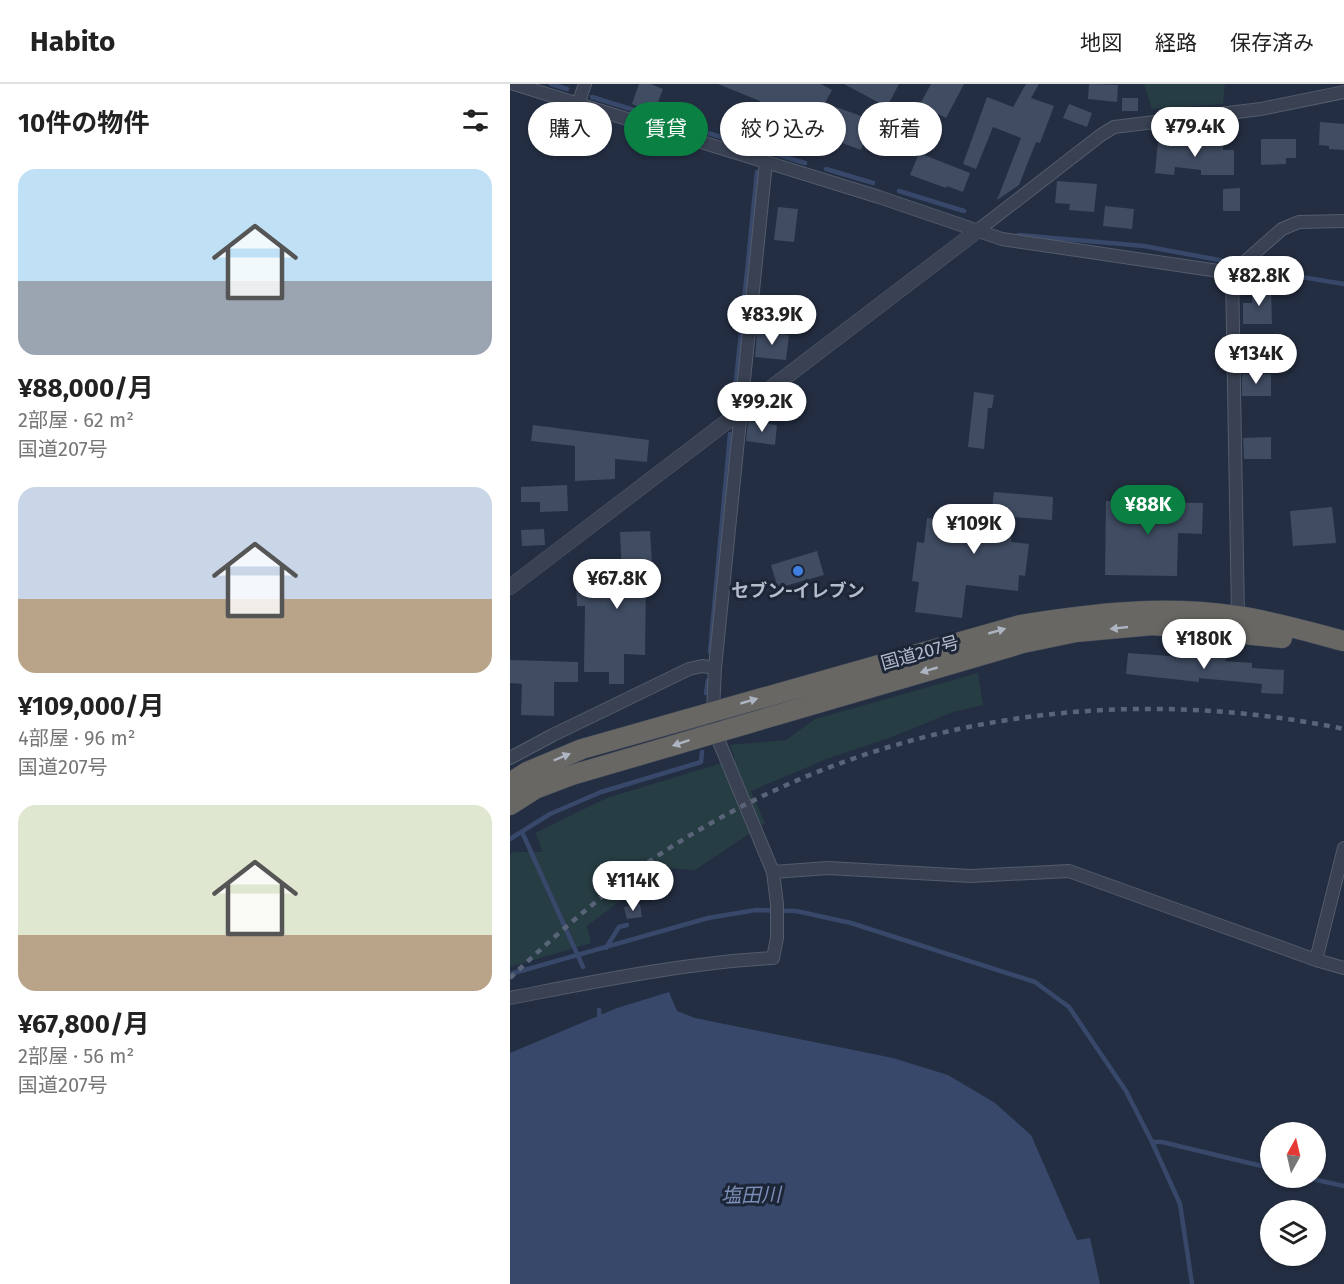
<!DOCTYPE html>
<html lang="ja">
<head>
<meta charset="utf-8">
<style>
  body { margin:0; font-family:"Fira Sans","Noto Sans JP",sans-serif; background:#f6f6f6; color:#222; height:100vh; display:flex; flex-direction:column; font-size:22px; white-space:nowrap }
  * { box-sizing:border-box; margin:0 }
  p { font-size:20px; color:#767676 }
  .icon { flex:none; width:33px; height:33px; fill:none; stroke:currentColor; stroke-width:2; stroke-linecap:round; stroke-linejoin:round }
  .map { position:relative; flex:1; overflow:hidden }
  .side { display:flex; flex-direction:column; background:#fff; width:510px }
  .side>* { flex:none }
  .guide { position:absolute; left:18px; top:18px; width:570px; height:54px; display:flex; gap:12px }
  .needle { width:39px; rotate:8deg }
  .tools { position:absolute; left:750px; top:1038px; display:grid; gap:12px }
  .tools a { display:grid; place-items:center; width:66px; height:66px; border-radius:50%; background:#fff; box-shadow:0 2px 4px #0004; font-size:30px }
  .price { position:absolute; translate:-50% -51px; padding:0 14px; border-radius:21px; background:#fff; color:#222; font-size:20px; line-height:39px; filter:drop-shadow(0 2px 3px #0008) }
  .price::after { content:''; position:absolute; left:50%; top:36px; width:18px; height:14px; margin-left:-9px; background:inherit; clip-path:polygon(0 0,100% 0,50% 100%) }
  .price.on { background:#0b8043; color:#fff }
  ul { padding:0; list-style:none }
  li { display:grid; align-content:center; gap:12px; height:318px; padding:0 18px }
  li span { display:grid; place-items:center; height:186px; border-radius:18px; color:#555 }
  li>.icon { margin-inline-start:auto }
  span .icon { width:108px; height:108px; fill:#fffc; stroke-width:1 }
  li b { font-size:26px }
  h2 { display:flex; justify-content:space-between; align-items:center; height:72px; padding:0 18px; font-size:26px }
  .tag { padding:0 21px; border-radius:27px; background:#fff; box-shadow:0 2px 4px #0004; font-size:21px; line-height:54px }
  .tag.on { background:#0b8043; color:#fff }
  header { display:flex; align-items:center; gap:36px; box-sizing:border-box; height:84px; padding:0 30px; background:#fff; border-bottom:2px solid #e0e0e0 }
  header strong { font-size:28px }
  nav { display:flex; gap:33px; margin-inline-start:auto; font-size:21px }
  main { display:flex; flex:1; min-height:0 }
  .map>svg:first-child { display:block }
  .green { fill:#263d43 }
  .water { fill:#37486a }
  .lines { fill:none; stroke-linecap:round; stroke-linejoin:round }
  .stream { stroke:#37486a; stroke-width:4.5 }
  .building { fill:#404c62 }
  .minor-casing { stroke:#535c6c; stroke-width:14 }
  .tertiary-casing { stroke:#535c6c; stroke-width:16 }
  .trunk-casing { stroke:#404959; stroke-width:21 }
  .minor { stroke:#394152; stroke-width:12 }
  .tertiary { stroke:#394152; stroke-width:15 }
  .trunk { stroke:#686764; stroke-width:20 }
  .rail { stroke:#5a6479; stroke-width:4.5; stroke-dasharray:6 6; stroke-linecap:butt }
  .oneway { fill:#adb4c2 }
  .shop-dot { fill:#3f7fe0; stroke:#1d2637; stroke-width:2 }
  .labels { text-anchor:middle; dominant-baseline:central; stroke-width:6; stroke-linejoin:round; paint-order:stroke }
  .poi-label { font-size:18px; font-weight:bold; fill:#b5bccc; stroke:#1d2637 }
  .street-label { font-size:18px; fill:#b5bccc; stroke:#1d2637 }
  .water-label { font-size:20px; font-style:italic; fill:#7c8eb5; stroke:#1d2637 }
</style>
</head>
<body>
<header>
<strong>Habito</strong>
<nav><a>地図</a><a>経路</a><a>保存済み</a></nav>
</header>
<main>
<section class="side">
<h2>10件の物件<svg class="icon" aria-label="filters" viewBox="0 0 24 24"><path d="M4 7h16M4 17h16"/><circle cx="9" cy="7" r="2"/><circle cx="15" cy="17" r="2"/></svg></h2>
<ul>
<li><span style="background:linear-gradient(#bfe0f5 60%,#9aa5b1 0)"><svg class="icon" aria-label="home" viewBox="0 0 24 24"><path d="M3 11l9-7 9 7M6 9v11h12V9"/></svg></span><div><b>¥88,000/月</b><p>2部屋 · 62 m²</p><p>国道207号</p></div></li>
<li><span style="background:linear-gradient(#c9d6e8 60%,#b9a48a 0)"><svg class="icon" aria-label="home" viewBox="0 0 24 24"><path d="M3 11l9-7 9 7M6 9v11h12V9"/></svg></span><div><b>¥109,000/月</b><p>4部屋 · 96 m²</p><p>国道207号</p></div></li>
<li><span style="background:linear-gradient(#dfe7d0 70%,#b9a48a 0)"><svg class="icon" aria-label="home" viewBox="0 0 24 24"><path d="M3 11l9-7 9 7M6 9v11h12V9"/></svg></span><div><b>¥67,800/月</b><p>2部屋 · 56 m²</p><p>国道207号</p></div></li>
</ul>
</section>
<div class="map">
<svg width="834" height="1200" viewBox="0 0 834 1200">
  <rect width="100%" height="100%" fill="#242e42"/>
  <path class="green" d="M634,0H715L713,20L642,25Z
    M468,589L473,621L443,628L382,653L319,674L241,707L255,739L185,786L153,784L77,842L81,859L0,883V771L4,768H33L25,749L97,714L225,675L220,661L276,656L305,635Z"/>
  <path class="water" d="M159,908L167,927L185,934L383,974L438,991L485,1019L521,1051L567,1156L580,1154L590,1200H0V969L107,924Z"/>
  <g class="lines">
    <path class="stream" d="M41,0L57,5
      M82,13L295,79
      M316,85L363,99
      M389,107L454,127
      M509,151L634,162L725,179
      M738,184L834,200
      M224,317L247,88
      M200,568L220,350
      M196,609L198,596
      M12,748L73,883
      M0,755L40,730L91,708L191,678L192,668
      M96,864L109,843L117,841
      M0,890L198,834L246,826L286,827L341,839L525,898L559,923L616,1007L642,1058L670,1120L682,1200
      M89,926L90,938
      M642,1058H652L760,1084
      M798,1094L834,1102"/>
  </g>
  <path class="building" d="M129,0H141L153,5L144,29L122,20Z
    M208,0H311L322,6L315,19L362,36L351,66L319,54L321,47L249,22L250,17Z
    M334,0H389L377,23Z
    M421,0H454L436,34L410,20Z
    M516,0H529L521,14L544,22L530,59L526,58L509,101L487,116L511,54L483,43L466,85L453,80L477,13L503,23Z
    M579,0L608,1L607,18L578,15Z
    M612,14H628V27H612Z
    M559,20L582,29L577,43L553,34Z
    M810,38L834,40V66L819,65V62L809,61Z
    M751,55H786V74H776V80L751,81Z
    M691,56H713V66H724V91H691V86L665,83L664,91L645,89L648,57L691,61Z
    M409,69L460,89L453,108L437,102L436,104L400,91Z
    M547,97L587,100L584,128L559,126L560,120L545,119Z
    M730,104V127H713V105Z
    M595,122L624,125L622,145L593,142Z
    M268,123L288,125L284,158L264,156Z
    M761,201L762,240H733V219H742V202Z
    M247,247L279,251L276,276L245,273Z
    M732,290H761V312H732Z
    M464,308L484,311L482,324H478L474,365L458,363Z
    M238,337L267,341L265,361L236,357Z
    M23,341L139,356L137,378L105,375V395L65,397V362L21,357Z
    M761,353V375H734L733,354Z
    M57,401L58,427L30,428V418H11V403Z
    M484,408L543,413L542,436L504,433L501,458L519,460L515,492L509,491L508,507L456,501L452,534L405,528L409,498L402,497L407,458L414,459L417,434L480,442Z
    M596,417L693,419L692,450L668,449L667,492L595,491Z
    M822,423L826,459L783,462L780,427Z
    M34,445L35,461L12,462L11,446Z
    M140,447L142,481H138V496H136L135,571L114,570V600H99V588H74L75,522H67L66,496L112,493L110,448Z
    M307,467L314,491L268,504L261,481Z
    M674,567L691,568V572L716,574L715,577L742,579V584L774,586L773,610L751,609L752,600L689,594V598L616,590L618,569L673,573Z
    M0,576L68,578V598H44V632L11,631L12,600L0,599Z
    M130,820L132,833L117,835L114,823Z"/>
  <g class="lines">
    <g class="minor-casing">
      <path id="minor" d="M4,0L369,113L492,155L722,189
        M68,20L75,0
        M467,147L591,51L604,43L751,25L834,8
        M728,532L722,189L772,145L789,138L834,137
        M0,674L43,651L179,585L192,582L205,584
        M263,788L318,784L461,792L559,787L806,876L834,884
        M806,876L834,764
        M0,914C88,897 174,879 263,874L267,854V820L263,788L205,648L203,627L205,584L256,78"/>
    </g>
    <g class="tertiary-casing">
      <path id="tertiary" d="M0,503L467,147"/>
    </g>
    <g class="trunk-casing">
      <path id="trunk" d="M0,699L17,688L72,665L510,541C582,529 654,521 727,532C763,537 799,548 834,557
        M0,721L25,705L62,691L513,559L566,548L643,541L772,554"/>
    </g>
    <use href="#minor" class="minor"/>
    <use href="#tertiary" class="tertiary"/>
    <use href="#trunk" class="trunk"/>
    <path class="rail" d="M0,894C44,852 90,812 140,777C344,638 593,595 834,645"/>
  </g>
  <defs><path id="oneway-solid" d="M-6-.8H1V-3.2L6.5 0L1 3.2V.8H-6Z" transform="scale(1.5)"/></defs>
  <g class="oneway">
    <use href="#oneway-solid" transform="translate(609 544) rotate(174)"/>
    <use href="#oneway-solid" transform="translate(487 547) rotate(-16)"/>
    <use href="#oneway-solid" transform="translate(419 586) rotate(164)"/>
    <use href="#oneway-solid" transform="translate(239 617) rotate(-16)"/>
    <use href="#oneway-solid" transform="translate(171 659) rotate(162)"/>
    <use href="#oneway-solid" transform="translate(52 673) rotate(-23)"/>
  </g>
  <circle class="shop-dot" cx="288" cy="487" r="6"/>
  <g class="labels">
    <g class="poi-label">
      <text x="288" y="507">セブン-イレブン</text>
    </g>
    <g class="street-label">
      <text transform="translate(410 569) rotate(-16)">国道207号</text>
    </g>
    <g class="water-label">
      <text transform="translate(241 1111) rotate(-1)">塩田川</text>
    </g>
  </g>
</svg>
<div class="tools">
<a><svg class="needle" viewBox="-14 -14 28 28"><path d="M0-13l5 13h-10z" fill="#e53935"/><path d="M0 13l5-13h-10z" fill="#767676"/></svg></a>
<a><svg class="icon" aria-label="layers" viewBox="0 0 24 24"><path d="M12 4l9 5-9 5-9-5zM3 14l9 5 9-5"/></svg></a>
</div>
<b class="price" style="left:685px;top:74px">¥79.4K</b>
<b class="price" style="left:749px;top:223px">¥82.8K</b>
<b class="price" style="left:262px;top:262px">¥83.9K</b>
<b class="price" style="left:746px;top:301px">¥134K</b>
<b class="price" style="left:252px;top:349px">¥99.2K</b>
<b class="price on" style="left:638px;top:452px">¥88K</b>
<b class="price" style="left:464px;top:471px">¥109K</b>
<b class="price" style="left:107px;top:526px">¥67.8K</b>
<b class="price" style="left:694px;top:586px">¥180K</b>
<b class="price" style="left:123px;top:828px">¥114K</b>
<div class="guide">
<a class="tag">購入</a>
<a class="tag on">賃貸</a>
<a class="tag">絞り込み</a>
<a class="tag">新着</a>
</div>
</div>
</main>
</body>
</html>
